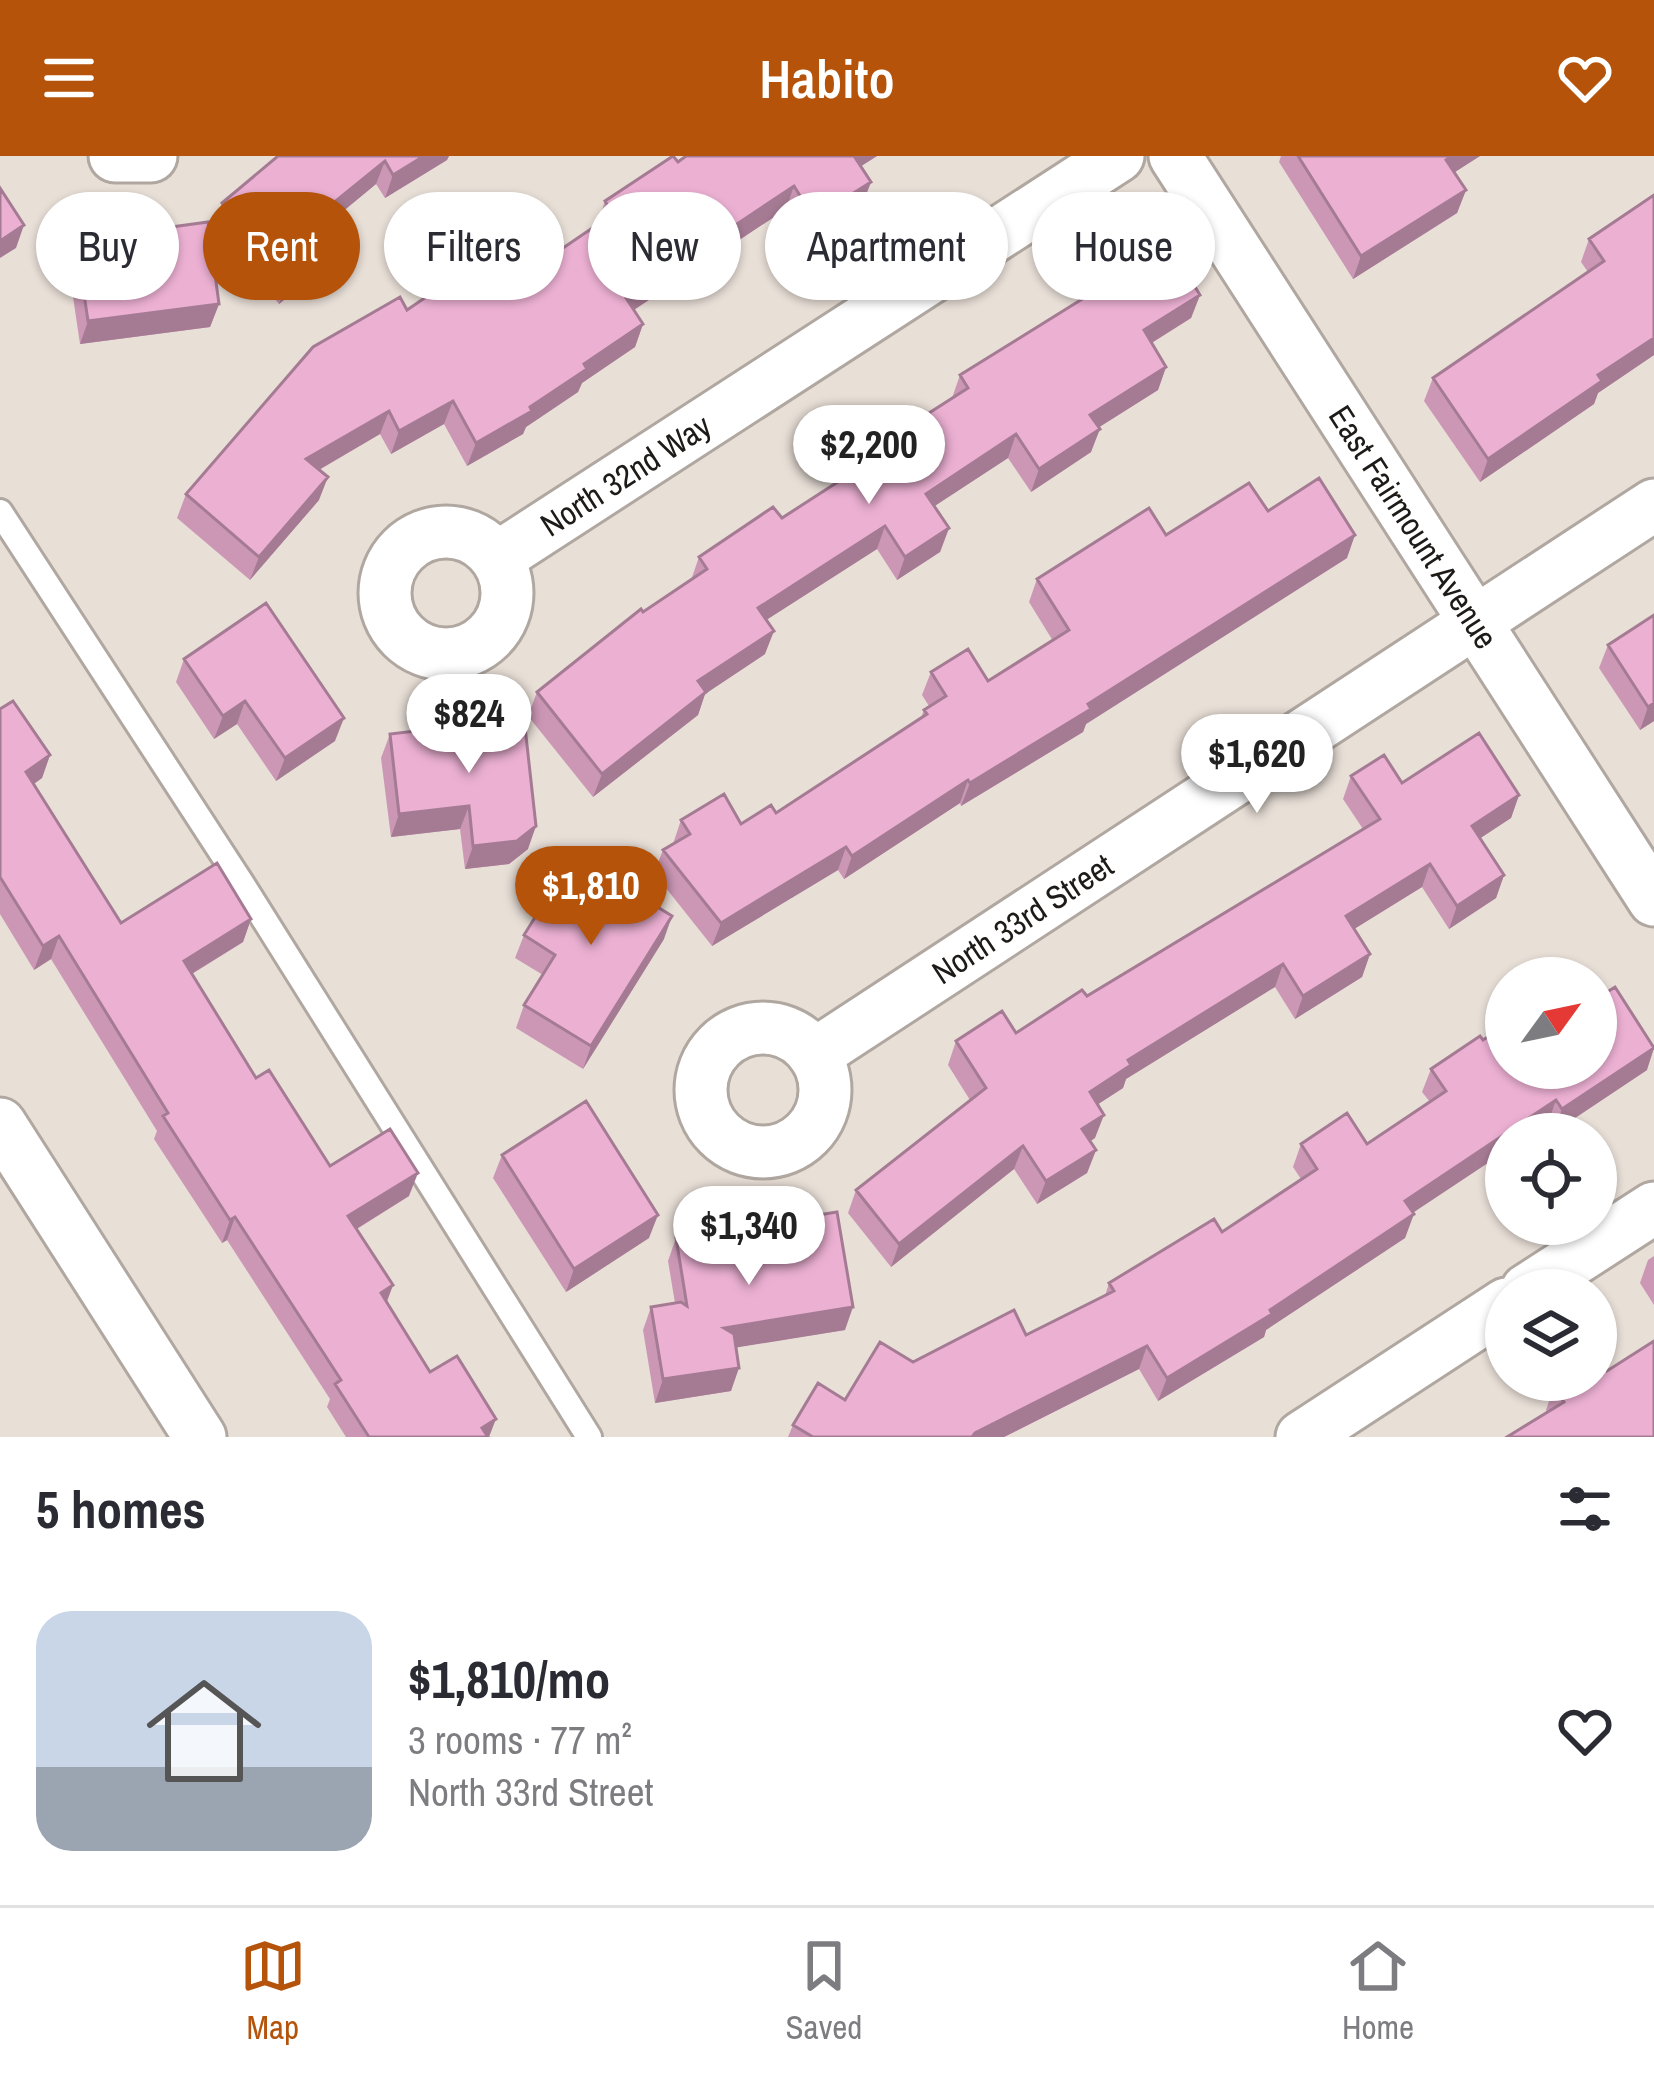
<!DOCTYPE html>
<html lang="en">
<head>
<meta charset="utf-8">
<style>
  body { margin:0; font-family:"Archivo Narrow",sans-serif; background:#f7f7f7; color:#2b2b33; height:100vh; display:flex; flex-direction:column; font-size:45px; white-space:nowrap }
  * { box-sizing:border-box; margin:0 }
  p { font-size:39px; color:#7c7c81 }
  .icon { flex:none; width:66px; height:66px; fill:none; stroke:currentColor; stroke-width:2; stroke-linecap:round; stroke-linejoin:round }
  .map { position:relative; height:1281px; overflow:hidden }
  .drawer { display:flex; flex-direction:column; background:#fff; flex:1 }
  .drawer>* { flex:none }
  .banner { position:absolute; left:36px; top:36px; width:1584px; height:108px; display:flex; gap:24px }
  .needle { width:78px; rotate:57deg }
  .buttons { position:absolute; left:1485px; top:801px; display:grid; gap:24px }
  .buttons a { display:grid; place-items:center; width:132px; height:132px; border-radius:50%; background:#fff; box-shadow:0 3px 9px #0004; font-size:60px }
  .price { position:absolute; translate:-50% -102px; padding:0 27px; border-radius:42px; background:#fff; color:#222; font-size:39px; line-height:78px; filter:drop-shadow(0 3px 6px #0008) }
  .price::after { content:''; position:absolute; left:50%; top:72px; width:36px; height:27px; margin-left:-18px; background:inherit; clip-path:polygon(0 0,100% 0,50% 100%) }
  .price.selected { background:#b45309; color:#fff }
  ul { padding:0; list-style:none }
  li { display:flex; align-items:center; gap:36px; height:300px; padding:0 36px }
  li+li { border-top:3px solid #e1e1e2 }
  li span { display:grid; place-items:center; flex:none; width:336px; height:240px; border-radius:36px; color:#555 }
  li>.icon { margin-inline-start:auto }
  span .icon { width:144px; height:144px; fill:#fffc; stroke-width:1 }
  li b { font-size:51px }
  h2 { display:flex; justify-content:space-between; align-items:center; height:144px; padding:0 36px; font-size:51px }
  .chip { padding:0 42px; border-radius:54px; background:#fff; box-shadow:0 3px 9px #0004; font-size:42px; line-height:108px }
  .chip.selected { background:#b45309; color:#fff }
  header { display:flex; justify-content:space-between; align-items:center; height:156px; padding:0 36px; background:#b45309; color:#fff; font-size:54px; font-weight:600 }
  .tab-bar { display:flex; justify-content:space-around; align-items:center; height:168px; border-top:3px solid #e1e1e2; background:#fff; font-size:33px; color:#7c7c81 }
  .tab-bar a { display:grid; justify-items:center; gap:6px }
  .tab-bar .selected { color:#b45309 }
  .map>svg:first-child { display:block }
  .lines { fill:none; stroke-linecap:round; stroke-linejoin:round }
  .service-casing { stroke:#b0a7a0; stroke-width:30 }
  .minor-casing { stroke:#b0a7a0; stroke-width:57 }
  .service { stroke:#fff; stroke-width:24 }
  .minor { stroke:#fff; stroke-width:51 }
  .wall { fill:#cb97b5 }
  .shaded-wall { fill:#a57b94 }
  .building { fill:#ecb0d3; stroke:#a57b94; stroke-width:3 }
  .labels { text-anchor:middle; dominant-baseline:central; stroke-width:12; stroke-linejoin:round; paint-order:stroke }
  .street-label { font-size:33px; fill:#1d1a17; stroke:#f5ece4 }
</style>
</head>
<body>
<header><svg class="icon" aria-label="menu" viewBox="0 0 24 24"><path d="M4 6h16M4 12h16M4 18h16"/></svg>Habito<svg class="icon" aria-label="heart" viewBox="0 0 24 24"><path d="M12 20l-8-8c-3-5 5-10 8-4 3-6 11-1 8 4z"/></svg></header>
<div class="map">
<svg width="1654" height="1281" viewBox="0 0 1654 1281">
  <rect width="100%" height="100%" fill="#e8dfd7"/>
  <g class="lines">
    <g class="service-casing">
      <path id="service" d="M0,356L242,728L589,1281"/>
    </g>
    <g class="minor-casing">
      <g id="minor">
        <path d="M115,0H151"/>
        <path id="s1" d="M1175,0L1654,744"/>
        <circle cx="446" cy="437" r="61"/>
        <path id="s2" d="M497,402L1118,0"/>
        <circle cx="763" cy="934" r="62"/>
        <path id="s3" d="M814,899L1654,349"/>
        <path d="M0,968L200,1281"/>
        <path d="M1527,1134L1654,1052"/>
        <path d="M1302,1281L1506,1148"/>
      </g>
    </g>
    <use href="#service" class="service"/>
    <use href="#minor" class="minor"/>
  </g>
  <path class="wall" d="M278,0H449L447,4L385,42L376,28L329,67L333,104L279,148L214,70L222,47Z
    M686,0H877L861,10L871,26L862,49L806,85L786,53L634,154L643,168L635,191L582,227L578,236L526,271L523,278L467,310L444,268L391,298L380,278L319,314V344L250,424L177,362L186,338L407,154L538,109L597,69L605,45Z
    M1281,0H1480L1454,16L1466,34L1457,57L1353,123L1279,6Z
    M1654,39V199L1598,237L1594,248L1480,326L1424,245L1433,222L1588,116L1581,106L1589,83Z
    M76,84L219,148L210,171L80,188L68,107Z
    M1200,139L1191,162L1152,187L1166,211L1158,234L1099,271L1091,296L1031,336L1008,302L934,350L949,372L940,396L897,424L877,393L766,464L765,498L705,538L698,559L593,641L528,560L537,536L643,456L691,424L699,401L782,362L858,313L862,300L952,242L960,219Z
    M1268,355L1347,402L1086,568L1083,576L961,650L960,647L844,723L838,714L712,790L654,717L663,694L673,688L681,664L741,668L776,657L921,562L924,554L929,550L922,539L931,516L988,525L1053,485L1029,446L1037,423L1166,379Z
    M1654,459V565L1640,574L1599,512L1608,489Z
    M184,503L335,585L276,625L237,568L214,583L176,526Z
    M0,553L50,599L42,622L34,628L121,767L251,763L243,786L192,818L256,922L330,1010L409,1040L357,1073L393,1129L387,1146L430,1216L489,1281H346L327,1251L330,1243L227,1084L222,1087L154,983L157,975L51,803L34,814L0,758Z
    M390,578L528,693L509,708L465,713L460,673L391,681L381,602Z
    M1351,620L1519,639L1511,662L1480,682L1504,719L1496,742L1449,773L1422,731L1354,773L1370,798L1362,821L1295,863L1275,831L1126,923L1123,932L1097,949L1095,982L1090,985L1096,994L1087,1017L1037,1048L1014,1013L891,1111L848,1057L856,1034L970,944L948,909L956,885L1016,877L1087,840L1363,673L1343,643Z
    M524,779L664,783L583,913L516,872L524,849L543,819L515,802Z
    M1483,884L1647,914L1554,976L1548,967L1532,978H1506L1413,1057L1405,1082L1266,1174L1264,1181L1158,1245L1139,1213L1004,1281H788L793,1269L845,1244L913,1206L1026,1179L1105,1140L1109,1127L1222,1076L1301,1023L1293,1011L1301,988H1367L1430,946L1422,936L1431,913Z
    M502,999L649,1082L566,1136L493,1022Z
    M676,1082L845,1174L736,1191L731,1235L655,1247L643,1174L651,1151L675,1147L668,1105Z
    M1654,1100V1149L1640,1127L1648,1104Z
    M1654,1185L1547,1256L1546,1254L1554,1231L1607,1215Z"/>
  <path class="shaded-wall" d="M424,0H449L447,4L385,42L393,19Z
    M851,0H877L844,21Z
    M1452,0H1480L1438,27L1446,4Z
    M385,5L376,28L313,80L321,57Z
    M871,26L862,49L806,85L814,62Z
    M794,30L786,53L617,165L626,142Z
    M1466,34L1457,57L1353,123L1361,100Z
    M24,69L16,92L0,102V85Z
    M341,81L333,104L279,148L288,125Z
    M1200,139L1191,162L1135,197L1144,174Z
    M219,148L210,171L80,188L88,165Z
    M643,168L635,191L582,227L578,236L526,271L523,278L467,310L476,287L530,251L584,208Z
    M1654,182V199L1598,237L1594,248L1480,326L1488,303L1598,219Z
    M1166,211L1158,234L1082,282L1090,259Z
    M453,245L444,268L391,298L399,275Z
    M389,255L380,278L298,326L306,303Z
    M1100,273L1091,296L1031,336L1039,313Z
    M1016,278L1008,302L918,361L926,338Z
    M328,321L319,344L250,424L259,401Z
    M885,370L877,393L749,475L758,452Z
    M949,372L940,396L897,424L905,401Z
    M1355,379L1347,402L1086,568L1083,576L961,650L970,627L1088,548Z
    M774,475L765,498L705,538L698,559L593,641L602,618L698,525Z
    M245,545L237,568L214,583L223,560Z
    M1654,547V565L1640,574L1648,551Z
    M344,562L335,585L276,625L285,602Z
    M50,599L42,622L18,639L26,616Z
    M968,624L960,647L844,723L852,700Z
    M1519,639L1511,662L1464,693L1472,670Z
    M469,650L460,673L391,681L399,658Z
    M536,670L528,693L509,708L465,713L473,690Z
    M846,691L838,714L712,790L721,767Z
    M1430,708L1422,731L1338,783L1346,760Z
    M1504,719L1496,742L1449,773L1457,750Z
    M672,760L664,783L583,913L591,890Z
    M251,763L243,786L175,828L184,805Z
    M59,780L51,803L34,814L43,790Z
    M1370,798L1362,821L1295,863L1303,840Z
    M1283,808L1275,831L1126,923L1123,932L1081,959L1090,936L1128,904Z
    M1654,892L1647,914L1554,976L1562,953Z
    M1556,944L1548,967L1532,978H1506V995L1396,1068L1405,1045Z
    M1104,959L1095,982L1074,996L1082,973Z
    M1023,990L1014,1013L891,1111L899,1088Z
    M1096,994L1087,1017L1037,1048L1046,1025Z
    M418,1017L409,1040L340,1083L348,1060Z
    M1414,1058L1405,1082L1266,1174L1264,1181L1158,1245L1167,1222Z
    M658,1059L649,1082L566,1136L574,1113Z
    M235,1061L227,1084L222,1087L230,1064Z
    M393,1129L384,1152L381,1137Z
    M853,1151L845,1174L715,1195L724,1172Z
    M1147,1190L1139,1213L1004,1281H972L975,1277Z
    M739,1212L731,1235L655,1247L663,1223Z
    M496,1263L489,1281H479L482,1272Z"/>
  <path class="building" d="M278,0H424L393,19L385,5L321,57L341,81L288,125L222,47Z
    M673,0L678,6L686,0H854L871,26L814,62L794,30L626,142L643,168L584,208L587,213L530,251L532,255L476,287L453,245L399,275L389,255L306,303L328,321L259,401L186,338L313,191L400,141L407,154L517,79L538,109L613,58L605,45Z
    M1298,0H1452L1446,4L1466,34L1361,100Z
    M0,32L24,69L0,85Z
    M1654,39V182L1598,219L1602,225L1488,303L1433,222L1604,105L1589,83Z
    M208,66L219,148L88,165L76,84Z
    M1169,89L1200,139L1144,174L1166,211L1090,259L1100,273L1039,313L1016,278L926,338L949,372L905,401L885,370L758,452L774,475L698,525L706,536L602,618L537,536L641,453L643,456L707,413L699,401L773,351L782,362L867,307L862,300L968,232L960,219Z
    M1319,322L1355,379L1088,548L1091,553L970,627L968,624L852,700L846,691L721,767L663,694L690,678L681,664L724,638L741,668L771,649L776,657L927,558L924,554L946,540L931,516L968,493L988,525L1069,474L1037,423L1149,352L1166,379L1249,327L1268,355Z
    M266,447L344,562L285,602L245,545L223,560L184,503Z
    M1654,459V547L1648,551L1608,489Z
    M13,545L50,599L26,616L121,767L217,707L251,763L184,805L256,922L269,914L330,1010L390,973L418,1017L348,1060L393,1129L381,1137L430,1216L457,1200L496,1263L482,1272L488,1281H369L335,1228L341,1224L235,1061L230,1064L163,960L168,957L59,780L43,790L0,721V553Z
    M524,562L536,670L517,685L473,690L469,650L399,658L390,578Z
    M1479,577L1519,639L1472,670L1504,719L1457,750L1430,708L1346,760L1370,798L1303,840L1283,808L1128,904L1131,909L1090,936L1104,959L1082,973L1096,994L1046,1025L1023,990L899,1088L856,1034L986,932L956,885L1002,855L1016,877L1082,834L1087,840L1380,663L1351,620L1384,599L1402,627Z
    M574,699L672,760L591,890L524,849L555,799L524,779Z
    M1615,831L1654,892L1562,953L1556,944L1405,1045L1414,1058L1270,1154L1272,1158L1167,1222L1147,1190L975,1277L972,1281H813L793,1269L818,1227L845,1244L880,1186L913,1206L1014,1154L1026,1179L1114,1135L1109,1127L1214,1063L1222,1076L1317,1013L1301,988L1347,957L1367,988L1446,935L1431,913L1480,880L1483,884L1506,869V912H1596V843Z
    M586,945L658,1059L574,1113L502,999Z
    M837,1056L853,1151L724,1172L734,1178L739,1212L663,1223L651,1151L681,1146L687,1150L676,1082Z
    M1654,1185V1281H1507L1564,1246L1554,1231L1566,1224H1596V1205L1600,1203L1607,1215Z"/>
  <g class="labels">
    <g class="street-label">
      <text stroke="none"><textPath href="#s2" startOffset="153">North 32nd Way</textPath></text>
      <text stroke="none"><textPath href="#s1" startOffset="441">East Fairmount Avenue</textPath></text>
      <text stroke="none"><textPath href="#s3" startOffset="249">North 33rd Street</textPath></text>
    </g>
  </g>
</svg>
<div class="buttons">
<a><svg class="needle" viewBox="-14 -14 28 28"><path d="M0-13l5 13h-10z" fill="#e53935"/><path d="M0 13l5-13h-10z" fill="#7c7c81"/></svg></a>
<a><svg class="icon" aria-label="locate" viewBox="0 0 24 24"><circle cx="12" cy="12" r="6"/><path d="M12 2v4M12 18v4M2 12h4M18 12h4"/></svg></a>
<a><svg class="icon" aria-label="layers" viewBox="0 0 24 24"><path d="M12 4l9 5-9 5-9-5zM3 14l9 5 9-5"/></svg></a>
</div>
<b class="price" style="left:869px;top:351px">$2,200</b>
<b class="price" style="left:469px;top:620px">$824</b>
<b class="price" style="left:1257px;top:660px">$1,620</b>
<b class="price selected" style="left:591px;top:792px">$1,810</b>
<b class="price" style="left:749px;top:1132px">$1,340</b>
<div class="banner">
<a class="chip">Buy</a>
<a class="chip selected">Rent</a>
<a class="chip">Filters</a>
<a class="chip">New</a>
<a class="chip">Apartment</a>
<a class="chip">House</a>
</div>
</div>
<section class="drawer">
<h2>5 homes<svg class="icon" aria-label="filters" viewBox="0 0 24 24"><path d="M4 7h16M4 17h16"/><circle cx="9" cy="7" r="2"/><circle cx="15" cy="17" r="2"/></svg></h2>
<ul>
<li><span style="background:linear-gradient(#c9d6e8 65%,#9aa5b1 0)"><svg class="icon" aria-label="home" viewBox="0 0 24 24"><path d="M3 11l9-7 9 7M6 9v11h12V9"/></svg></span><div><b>$1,810/mo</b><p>3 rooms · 77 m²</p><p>North 33rd Street</p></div><svg class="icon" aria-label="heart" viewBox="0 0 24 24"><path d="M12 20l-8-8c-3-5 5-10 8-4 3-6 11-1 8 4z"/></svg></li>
</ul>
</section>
<nav class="tab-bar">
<a class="selected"><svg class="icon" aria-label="map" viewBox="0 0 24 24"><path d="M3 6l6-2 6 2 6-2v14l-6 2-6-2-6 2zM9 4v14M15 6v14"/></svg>Map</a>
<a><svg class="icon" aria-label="saved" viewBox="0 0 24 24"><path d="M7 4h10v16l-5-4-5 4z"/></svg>Saved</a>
<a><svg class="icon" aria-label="home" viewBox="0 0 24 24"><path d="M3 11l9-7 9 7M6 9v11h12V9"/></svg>Home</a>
</nav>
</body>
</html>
